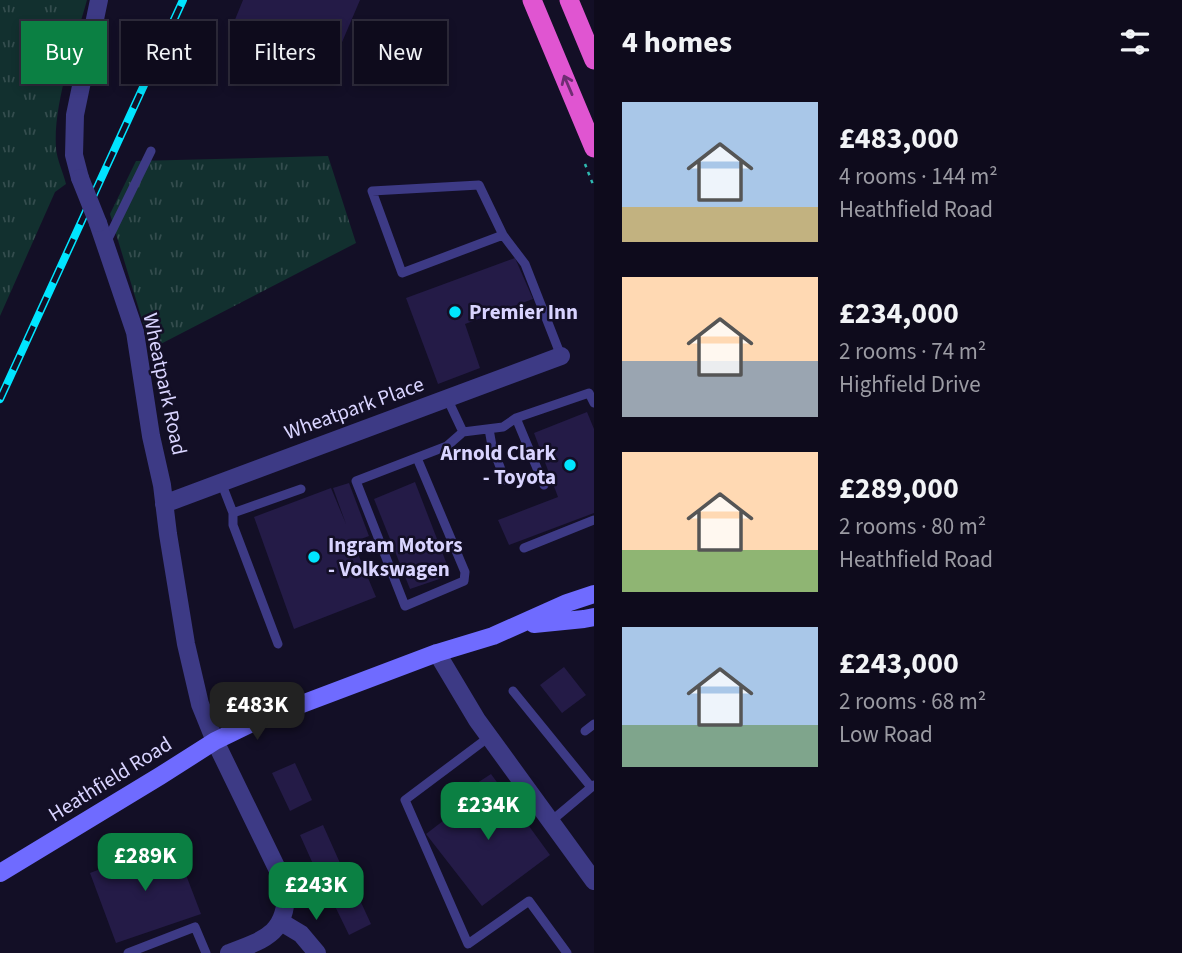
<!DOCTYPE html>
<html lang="en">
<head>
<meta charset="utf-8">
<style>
  body { margin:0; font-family:"Source Sans 3",sans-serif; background:#1c1929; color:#f1f3f6; height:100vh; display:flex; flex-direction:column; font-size:26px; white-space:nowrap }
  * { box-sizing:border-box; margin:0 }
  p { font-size:23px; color:#9b9ba3 }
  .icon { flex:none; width:38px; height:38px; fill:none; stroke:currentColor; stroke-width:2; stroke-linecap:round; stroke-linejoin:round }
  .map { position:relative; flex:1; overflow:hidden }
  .panel { display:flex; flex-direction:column; background:#0e0b1c; width:588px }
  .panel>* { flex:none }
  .guide { position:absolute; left:21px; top:21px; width:467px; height:63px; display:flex; gap:14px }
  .price { position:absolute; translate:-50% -60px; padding:0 16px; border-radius:14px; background:#0b8043; color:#fff; font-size:23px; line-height:46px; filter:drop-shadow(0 2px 4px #0008) }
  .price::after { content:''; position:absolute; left:50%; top:42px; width:21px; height:16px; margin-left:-10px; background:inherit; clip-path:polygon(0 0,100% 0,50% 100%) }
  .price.on { background:#222; color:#fff }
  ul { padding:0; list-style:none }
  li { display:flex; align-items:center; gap:21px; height:175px; padding:0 28px }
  li span { display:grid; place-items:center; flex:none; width:196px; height:140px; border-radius:0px; color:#555 }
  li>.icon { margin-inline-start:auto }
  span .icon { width:84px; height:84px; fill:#fffc; stroke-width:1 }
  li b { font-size:30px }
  h2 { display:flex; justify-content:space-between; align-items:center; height:84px; padding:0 28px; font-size:30px }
  .chip { padding:0 24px; border-radius:0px; background:#0e0b1c; box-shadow:0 4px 10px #0003,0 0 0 2px #2e2b3b; font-size:24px; line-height:63px }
  .chip.on { background:#0b8043; color:#fff }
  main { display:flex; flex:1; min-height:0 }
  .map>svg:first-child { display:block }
  .grass { fill:url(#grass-tufts) }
  .building { fill:#241b47 }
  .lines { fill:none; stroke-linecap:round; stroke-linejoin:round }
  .path { stroke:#2fb8b0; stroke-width:2.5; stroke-dasharray:3.5 5; stroke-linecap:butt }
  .service { stroke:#3d3a85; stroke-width:9 }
  .minor { stroke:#3d3a85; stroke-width:18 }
  .secondary { stroke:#6f6bff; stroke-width:18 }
  .trunk { stroke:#e055d1; stroke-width:19 }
  .rail-casing { stroke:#00e5ff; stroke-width:8 }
  .rail { stroke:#130f26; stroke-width:5; stroke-dasharray:16; stroke-linecap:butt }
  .minor-bridge { stroke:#3d3a85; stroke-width:18 }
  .oneway { stroke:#6f2e73 }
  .poi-dot { fill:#00e5ff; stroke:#130f26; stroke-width:2.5 }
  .labels { text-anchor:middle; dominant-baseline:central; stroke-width:5; stroke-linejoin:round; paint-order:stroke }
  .poi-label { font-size:21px; font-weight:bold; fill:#d9d4ff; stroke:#130f26; text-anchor:start }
  .street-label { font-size:21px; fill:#d9d4ff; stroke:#130f26 }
</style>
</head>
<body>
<main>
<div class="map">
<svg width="594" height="953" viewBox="0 0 594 953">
  <defs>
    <pattern id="grass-tufts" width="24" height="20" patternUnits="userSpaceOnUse" patternTransform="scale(1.75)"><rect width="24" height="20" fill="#12302f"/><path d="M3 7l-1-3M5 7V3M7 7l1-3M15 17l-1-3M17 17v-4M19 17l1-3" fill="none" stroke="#344d4e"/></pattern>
  </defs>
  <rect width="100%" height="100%" fill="#130f26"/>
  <path class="grass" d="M0,0H87C75,43 53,104 56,148C57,160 63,172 66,184L55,192L0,316Z
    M328,156L356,243L151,349L110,214L136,161Z"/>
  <path class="building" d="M243,0H360L331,68L232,27Z
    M515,258L533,299L465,324L480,368L438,384L406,298Z
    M587,412L594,429V513L509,545L498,520L558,497L534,433Z
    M415,482L451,575L410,589L374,499Z
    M349,483L369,536L353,542L376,597L294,629L254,517L331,488L346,524L333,488Z
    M564,667L586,695L562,713L540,685Z
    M295,763L312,800L290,811L272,773Z
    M491,774L550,855L482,906L426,834L465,804L471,787Z
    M323,825L340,863L317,873L300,835Z
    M173,841L201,914L116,943L90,873Z
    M353,885L371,924L349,935L330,896Z"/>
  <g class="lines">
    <path class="path" d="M585,164L594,187"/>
    <path class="service" d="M503,235L402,273L372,191L479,185L503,235L525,264L561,356
      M106,243L151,151
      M447,398L463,432L503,427L516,418L589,393L594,403
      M516,418L544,485
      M489,429L492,446L505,480
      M417,458L465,572L464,581L405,606L356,481L447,446L463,432
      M221,482L233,513
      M524,548L594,520
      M278,644L233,525V513L301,489
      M513,691L591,787
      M585,731L594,724
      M489,737L405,800L468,944L529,901L567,953
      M550,822L594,785
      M128,953L195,927L206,953"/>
    <path class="minor" d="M80,178L74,155L75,115L99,0
      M98,223L135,332L151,436L162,485L168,534L186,644L200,704L215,741L286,887C288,932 267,939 229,953
      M164,504L561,356
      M437,653L477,720L594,881
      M281,922L301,934L317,953"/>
    <path class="secondary" d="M534,624L584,619L594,617
      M0,873L160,776L215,741L254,722L437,653L493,636L567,603L594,594"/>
    <path class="trunk" d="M532,0L594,148
      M569,0L594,60"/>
    <g class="rail-casing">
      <path id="rail" d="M0,399L183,0"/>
    </g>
    <use href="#rail" class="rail"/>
    <path class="minor-bridge" d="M80,178L98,223"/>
  </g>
  <defs><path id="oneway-shaft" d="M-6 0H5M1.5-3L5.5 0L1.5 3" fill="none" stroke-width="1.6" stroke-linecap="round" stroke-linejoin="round" transform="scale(1.75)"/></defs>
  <use class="oneway" href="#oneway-shaft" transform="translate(568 85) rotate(-113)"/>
  <g class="poi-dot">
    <circle cx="455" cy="312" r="7"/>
    <circle cx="570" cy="465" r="7"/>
    <circle cx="314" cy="557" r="7"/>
  </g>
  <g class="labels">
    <g class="poi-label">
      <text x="469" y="312">Premier Inn</text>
      <text x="556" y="453" text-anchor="end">Arnold Clark<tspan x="556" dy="24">- Toyota</tspan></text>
      <text x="328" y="545">Ingram Motors<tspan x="328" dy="24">- Volkswagen</tspan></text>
    </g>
    <g class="street-label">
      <text transform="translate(165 384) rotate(78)">Wheatpark Road</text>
      <text transform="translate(354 408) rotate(-20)">Wheatpark Place</text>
      <text transform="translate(110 779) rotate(-32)">Heathfield Road</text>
    </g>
  </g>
</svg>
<b class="price on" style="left:257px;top:742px">£483K</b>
<b class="price" style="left:488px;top:842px">£234K</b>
<b class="price" style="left:145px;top:893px">£289K</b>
<b class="price" style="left:316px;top:922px">£243K</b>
<div class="guide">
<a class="chip on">Buy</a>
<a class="chip">Rent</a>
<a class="chip">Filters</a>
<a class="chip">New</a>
</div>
</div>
<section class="panel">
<h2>4 homes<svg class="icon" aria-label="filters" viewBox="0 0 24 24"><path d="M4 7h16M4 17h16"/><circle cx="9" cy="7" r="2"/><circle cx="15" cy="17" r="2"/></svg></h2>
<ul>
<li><span style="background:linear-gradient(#a9c7e8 75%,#c2b280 0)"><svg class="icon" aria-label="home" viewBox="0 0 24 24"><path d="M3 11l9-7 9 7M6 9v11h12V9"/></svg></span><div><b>£483,000</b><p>4 rooms · 144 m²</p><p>Heathfield Road</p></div></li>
<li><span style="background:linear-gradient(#ffd9b3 60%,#9aa5b1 0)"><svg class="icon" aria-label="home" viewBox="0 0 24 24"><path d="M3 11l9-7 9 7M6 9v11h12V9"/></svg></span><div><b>£234,000</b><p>2 rooms · 74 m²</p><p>Highfield Drive</p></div></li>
<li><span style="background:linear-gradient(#ffd9b3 70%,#8fb573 0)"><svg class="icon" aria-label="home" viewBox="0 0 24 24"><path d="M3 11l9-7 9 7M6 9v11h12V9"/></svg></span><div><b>£289,000</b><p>2 rooms · 80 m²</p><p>Heathfield Road</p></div></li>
<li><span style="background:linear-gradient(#a9c7e8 70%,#7fa58c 0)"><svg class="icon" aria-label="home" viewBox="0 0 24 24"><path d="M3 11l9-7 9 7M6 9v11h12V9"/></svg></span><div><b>£243,000</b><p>2 rooms · 68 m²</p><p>Low Road</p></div></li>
</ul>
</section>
</main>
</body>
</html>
